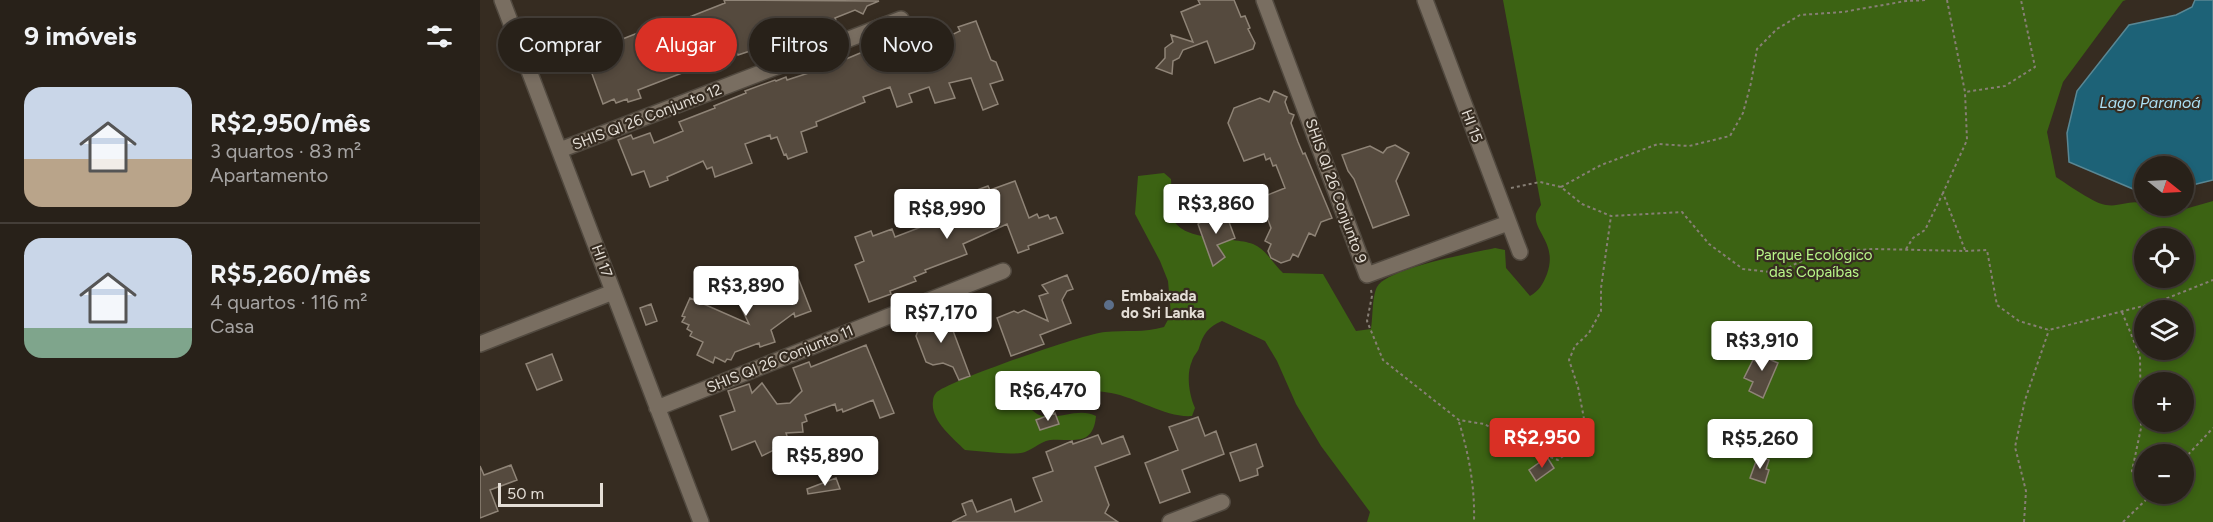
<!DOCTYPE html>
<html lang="pt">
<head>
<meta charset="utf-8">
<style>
  body { margin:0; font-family:Figtree,sans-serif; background:#302922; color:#f1f3f6; height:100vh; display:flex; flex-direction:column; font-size:22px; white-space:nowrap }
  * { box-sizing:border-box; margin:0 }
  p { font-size:20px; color:#a5a3a2 }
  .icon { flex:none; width:33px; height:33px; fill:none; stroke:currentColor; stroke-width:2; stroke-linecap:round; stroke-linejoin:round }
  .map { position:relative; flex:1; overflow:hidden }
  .side { display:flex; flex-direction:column; background:#282119; width:480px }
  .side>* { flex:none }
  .hud { position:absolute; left:18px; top:18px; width:570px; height:54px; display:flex; gap:12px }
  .needle { width:39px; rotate:108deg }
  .fabs { position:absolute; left:1654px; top:156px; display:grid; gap:12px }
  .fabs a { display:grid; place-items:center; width:60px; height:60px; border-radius:50%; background:#282119; box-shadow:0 3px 9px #0003,0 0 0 2px #443e38; font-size:30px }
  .scale { position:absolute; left:18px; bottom:15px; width:105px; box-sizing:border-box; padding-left:6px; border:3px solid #e4ded6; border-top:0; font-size:16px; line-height:21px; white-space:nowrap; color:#e4ded6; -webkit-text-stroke:4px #362c21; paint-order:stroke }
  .price { position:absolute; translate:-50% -51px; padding:0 14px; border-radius:6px; background:#fff; color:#222; font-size:20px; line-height:39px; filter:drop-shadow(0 2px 3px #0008) }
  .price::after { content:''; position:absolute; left:50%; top:36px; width:18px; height:14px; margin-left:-9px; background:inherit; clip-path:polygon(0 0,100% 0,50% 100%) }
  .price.active { background:#d93025; color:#fff }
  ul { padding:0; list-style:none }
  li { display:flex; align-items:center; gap:18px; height:150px; padding:0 24px }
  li+li { border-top:2px solid #443e38 }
  li span { display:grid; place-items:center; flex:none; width:168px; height:120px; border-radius:18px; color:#555 }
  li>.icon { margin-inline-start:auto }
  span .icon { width:72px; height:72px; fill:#fffc; stroke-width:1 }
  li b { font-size:26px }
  h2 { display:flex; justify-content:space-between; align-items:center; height:72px; padding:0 24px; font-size:26px }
  .pill { padding:0 21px; border-radius:27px; background:#282119; box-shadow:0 3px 9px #0003,0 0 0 2px #443e38; font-size:21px; line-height:54px }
  .pill.active { background:#d93025; color:#fff }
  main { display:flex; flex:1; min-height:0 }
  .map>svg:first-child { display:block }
  .green { fill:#3c6313; fill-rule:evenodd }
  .water { fill:#1d6277; stroke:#598794; stroke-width:1.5 }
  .building { fill:#554a3e; stroke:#8f8477; stroke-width:1.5 }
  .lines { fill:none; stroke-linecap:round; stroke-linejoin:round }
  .minor-casing { stroke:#51493f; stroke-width:18 }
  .path { stroke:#877f75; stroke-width:2; stroke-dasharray:3 3; stroke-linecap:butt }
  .minor { stroke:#796e61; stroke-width:15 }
  .service-dot { fill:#5c6f8a; stroke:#362c21; stroke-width:2 }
  .labels { text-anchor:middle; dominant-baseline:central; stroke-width:4.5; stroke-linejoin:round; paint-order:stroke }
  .street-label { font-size:15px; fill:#e4ded6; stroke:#362c21 }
  .park-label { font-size:15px; fill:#b9f789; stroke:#362c21 }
  .poi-label { font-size:15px; font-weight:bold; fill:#e4ded6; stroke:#362c21; text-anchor:start }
  .water-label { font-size:16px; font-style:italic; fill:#ade2f7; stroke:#362c21 }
</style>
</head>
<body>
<main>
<section class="side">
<h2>9 imóveis<svg class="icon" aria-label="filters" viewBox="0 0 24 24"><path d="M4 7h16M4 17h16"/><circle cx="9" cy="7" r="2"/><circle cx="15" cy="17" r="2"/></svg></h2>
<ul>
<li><span style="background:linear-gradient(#c9d6e8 60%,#b9a48a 0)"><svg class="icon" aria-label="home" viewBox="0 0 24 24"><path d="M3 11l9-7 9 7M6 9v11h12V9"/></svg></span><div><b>R$2,950/mês</b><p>3 quartos · 83 m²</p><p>Apartamento</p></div></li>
<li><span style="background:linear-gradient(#c9d6e8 75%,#7fa58c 0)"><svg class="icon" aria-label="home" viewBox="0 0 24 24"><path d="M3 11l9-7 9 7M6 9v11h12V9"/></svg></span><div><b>R$5,260/mês</b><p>4 quartos · 116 m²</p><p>Casa</p></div></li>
</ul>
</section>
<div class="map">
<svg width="1733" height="522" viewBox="0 0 1733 522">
  <rect width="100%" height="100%" fill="#362c21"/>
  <path class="green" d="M1023,0H1646L1643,1L1583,82L1567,132L1576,177C1587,184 1615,204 1626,205C1646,208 1659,192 1673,215H1684L1733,201V522H887L890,512L841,446L816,404L797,361L785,341L742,321C728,327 723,334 719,348C718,352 713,356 712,361C706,374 709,395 715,408L712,416C686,418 658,398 631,393C607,389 584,390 560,393L551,409C569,428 594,405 616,416C613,448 592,438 570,440C559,442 550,452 541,453C523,455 503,451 485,450C473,438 450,420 453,401C453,398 454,395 456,393C465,382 606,333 625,332C645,330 664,333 684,327L691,314L688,281L680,261L655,214L658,176L684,173L691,179C692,190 689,205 692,216C700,243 752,236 773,244C786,249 793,264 803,273L843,274L876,331L891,329C893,318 892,296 897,287C907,268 992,253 1015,248L1025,250L1026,268L1050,296C1059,291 1063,284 1067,274C1078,243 1053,232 1056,214C1057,211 1059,208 1061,205ZM1665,238H1704V278H1665ZM1665,310H1704V350H1665ZM1665,382H1704V422H1665ZM1665,454H1704V494H1665Z"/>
  <path class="water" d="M1715,0H1733V180L1704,187V166H1665V194L1589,162L1587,133L1597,91L1649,25L1696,15L1712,7Z"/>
  <path class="building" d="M244,0L399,1L387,6L383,14L375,10L355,18L357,23L334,31L331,21L309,32L303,46L290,39L275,46L276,49L258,55L257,52L236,60L237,63L202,73L158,90L161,98L148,102L147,99L136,103L134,99L123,104L107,60L129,52L127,46L140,40L178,25L179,28L212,16L245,3Z
    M718,0H754L761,17L765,16L770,28L768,29L775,43L773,49L735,63L727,41L703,50L699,58L693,61L692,74L676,68L685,58V48L693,42L691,35L713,42L701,12L720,4Z
    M496,21L511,60L516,62L523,80L510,84L518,104L503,110L491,78L469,83L475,98L455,103L449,87L429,94L432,102L417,107L410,87L383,97L385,102L336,122L337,126L321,132L327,152L308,159L306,154L304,155L297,137L291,139L290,135L265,144L272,163L235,177L232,167L227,169L223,161L187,177L188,180L170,187L164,171L152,175L138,140L151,135L153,139L170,133L174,143L203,131L199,122L235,108L234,106L266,93L265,91L295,80L296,81L306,77L307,80L347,67L385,51L384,48L408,39L416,62L437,54L436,51L466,40L465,38L480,31L478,27Z
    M794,91L807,97L805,102L809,113L814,115L811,123L818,142L823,154L825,153L852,218L841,222L835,236L829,233L818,257L813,254L810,260L801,263L791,258L788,251L791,244L785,241L791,228L780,198L805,188L796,165L793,166L790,158L786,160L784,154L764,161L748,123L754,108L780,98L789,102Z
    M915,145L929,153L916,181L929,215L893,228L874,179L868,171L862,155L890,146L903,153L907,148Z
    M535,181L549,218L557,214L559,218L568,215L570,219L576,217L583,233L548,246L549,249L538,253L527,224L483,244L487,254L445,270L446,272L434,277L436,281L410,291L411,294L389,302L375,265L384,261L375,237L391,231L393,236L412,229L415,237L462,219L459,210L471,205L475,218L500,209L498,204L501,202L497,190L508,186L510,190Z
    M740,213V216L746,214L755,238L737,245L745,257L733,266L718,224L721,222L720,220Z
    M315,270L331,311L315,317L314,313L291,330L295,342L280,347L279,343L255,352L251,360L247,359L245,362L235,357L233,363L217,355L223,342L210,336L212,332L207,329L209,325L202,322L205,317L202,316L210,298L269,324L261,307L269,304L260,281L270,277L274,286Z
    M587,275L593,289L587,291L582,300L591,323L560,335L564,344L531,356L517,318L534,311L538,313L544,310L568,321L559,296L568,293L562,285Z
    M171,304L177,321L166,325L160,308Z
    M463,311L466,312L490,376L479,380L473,367L463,363L453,365L446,362L436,336L443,318Z
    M386,345L414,413L400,418L393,400L363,412L362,409L357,411L355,404L325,415L327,421L322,423L323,432L306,433L309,442L293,448L294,450L282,456L275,441L252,450L240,416L255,411L248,391L269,384L272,393L282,383L297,404L310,403L322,391L313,368L329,362L331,367Z
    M1284,345L1295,351L1291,360L1298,363L1283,398L1269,391L1273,382L1264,378L1273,360L1276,361Z
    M72,354L82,380L57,390L46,364Z
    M575,413L579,424L560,430L556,420Z
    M718,417L725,436L736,431L744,454L702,470L710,492L680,503L665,463L698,450L689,427Z
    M618,435L622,444L643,436L650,454L615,467L629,505L625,513L638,522H472L486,515L482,504L492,500L497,512L531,499L535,512L562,501L553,478L573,471L566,452L592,441L593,444Z
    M776,444L783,466L777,469L778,475L760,481L750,453Z
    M1278,456L1289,460L1286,469L1289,470L1285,483L1270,478Z
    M1067,457L1074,468L1056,481L1049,470Z
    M31,465L37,480L10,490L18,511L0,518V466L4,475Z
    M356,478L360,489L328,494L327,489Z"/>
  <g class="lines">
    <g class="minor-casing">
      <path id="minor" d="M22,0L221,522
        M784,0L887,275L1028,223
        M945,0L1040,252
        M80,150L421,19
        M0,344L133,292
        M177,408L523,271
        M690,522L742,502"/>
    </g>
    <path class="path" d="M1467,0L1485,92L1525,86L1555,67L1541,0
      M1081,187L1121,165L1178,144L1209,146L1250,136L1263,113L1271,83L1277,49L1297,29L1320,15L1363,12L1426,1L1447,0
      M1031,188L1060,182L1081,187L1102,204L1131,216L1202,212L1229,244L1263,269L1299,273L1317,263L1345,252L1394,249L1486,251L1507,250L1517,305L1539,321L1569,330L1675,303L1733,280
      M1426,249L1433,238L1445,230L1463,193
      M1485,250L1463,193L1487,140L1485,92
      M891,290L892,296L887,321L903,360L979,420L1004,424L1065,455L1078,460L1097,446L1105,424L1098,387L1089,360L1095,346L1109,333L1121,311V288L1131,216
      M1642,312L1660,356L1661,428L1652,471L1665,487
      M979,422C989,455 995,487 994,522
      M1704,459L1733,428
      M1544,522L1546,491L1535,447L1545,400L1569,330
      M1643,522L1672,494"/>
    <use href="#minor" class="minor"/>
  </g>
  <circle class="service-dot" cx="629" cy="305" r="6"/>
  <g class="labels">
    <g class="street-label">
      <text transform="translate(167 117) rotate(-21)">SHIS QI 26 Conjunto 12</text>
      <text transform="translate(992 126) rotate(69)">HI 15</text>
      <text transform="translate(856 191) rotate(70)">SHIS QI 26 Conjunto 9</text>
      <text transform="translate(122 261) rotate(70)">HI 17</text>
      <text transform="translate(300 359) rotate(-22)">SHIS QI 26 Conjunto 11</text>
    </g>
    <g class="park-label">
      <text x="1334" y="255">Parque Ecológico<tspan x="1334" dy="17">das Copaíbas</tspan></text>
    </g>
    <g class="poi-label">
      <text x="641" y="296">Embaixada<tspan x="641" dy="17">do Sri Lanka</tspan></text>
    </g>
    <g class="water-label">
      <text x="1670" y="102">Lago Paranoá</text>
    </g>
  </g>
</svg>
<div class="fabs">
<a><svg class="needle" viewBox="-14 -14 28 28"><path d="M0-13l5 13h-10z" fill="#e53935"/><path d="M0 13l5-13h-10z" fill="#a5a3a2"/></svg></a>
<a><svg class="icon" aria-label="locate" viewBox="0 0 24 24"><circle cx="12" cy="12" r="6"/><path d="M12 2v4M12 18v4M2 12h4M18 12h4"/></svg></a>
<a><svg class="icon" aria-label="layers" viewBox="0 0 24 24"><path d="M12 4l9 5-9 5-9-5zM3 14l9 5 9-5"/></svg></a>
<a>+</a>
<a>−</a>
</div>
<div class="scale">50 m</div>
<b class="price" style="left:736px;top:235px">R$3,860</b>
<b class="price" style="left:467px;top:240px">R$8,990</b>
<b class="price" style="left:266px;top:317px">R$3,890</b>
<b class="price" style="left:461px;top:344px">R$7,170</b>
<b class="price" style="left:1282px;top:372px">R$3,910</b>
<b class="price" style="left:568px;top:422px">R$6,470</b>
<b class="price active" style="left:1062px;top:469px">R$2,950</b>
<b class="price" style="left:1280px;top:470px">R$5,260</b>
<b class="price" style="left:345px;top:487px">R$5,890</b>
<div class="hud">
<a class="pill">Comprar</a>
<a class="pill active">Alugar</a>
<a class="pill">Filtros</a>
<a class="pill">Novo</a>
</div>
</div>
</main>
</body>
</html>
